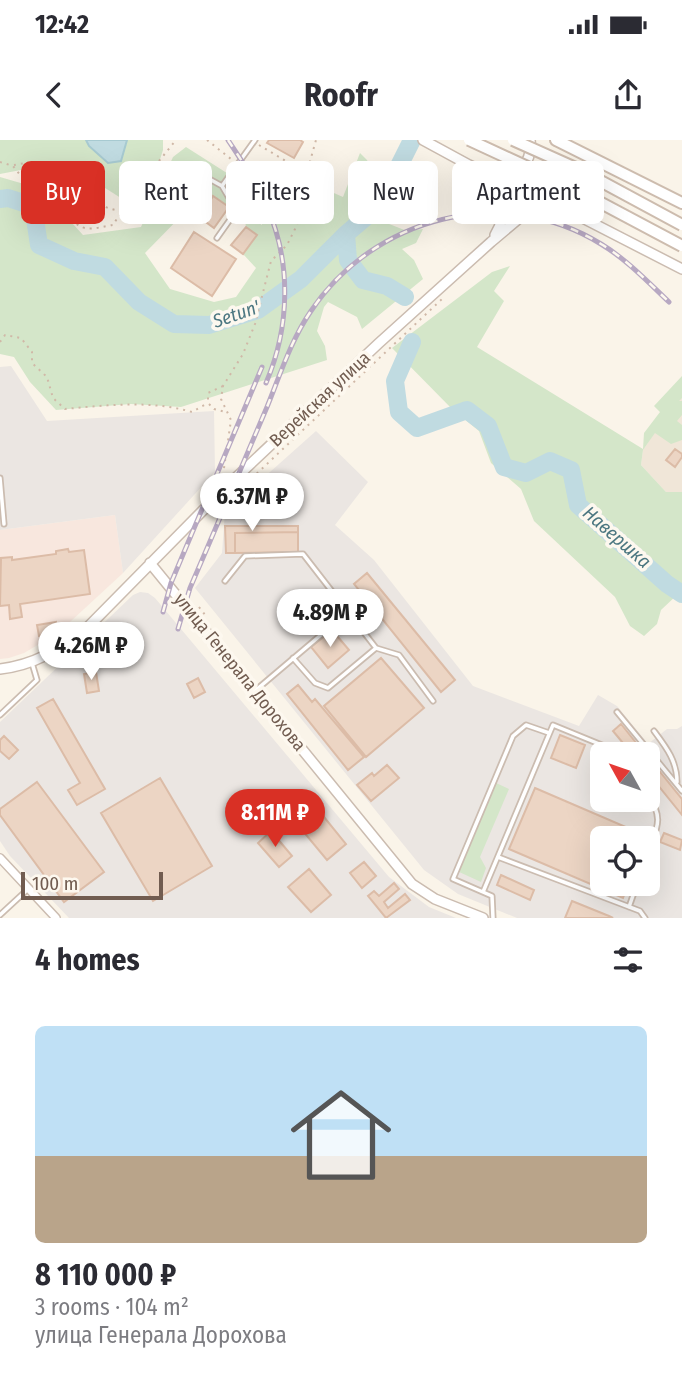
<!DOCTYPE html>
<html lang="en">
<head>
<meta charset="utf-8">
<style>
  body { margin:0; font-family:"Fira Sans Condensed",sans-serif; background:#f7f7f7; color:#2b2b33; height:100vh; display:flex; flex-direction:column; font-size:26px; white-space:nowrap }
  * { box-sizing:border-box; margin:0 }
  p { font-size:23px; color:#7c7c81 }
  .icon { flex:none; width:38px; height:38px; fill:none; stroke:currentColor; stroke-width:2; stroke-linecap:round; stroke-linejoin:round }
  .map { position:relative; height:778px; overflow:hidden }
  .sheet { display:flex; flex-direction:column; background:#fff; flex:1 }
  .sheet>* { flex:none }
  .top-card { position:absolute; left:21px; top:21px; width:640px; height:63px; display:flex; gap:14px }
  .needle { width:46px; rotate:310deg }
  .buttons { position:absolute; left:590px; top:602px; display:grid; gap:14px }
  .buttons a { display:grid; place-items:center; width:70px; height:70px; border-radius:10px; background:#fff; box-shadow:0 7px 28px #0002; font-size:35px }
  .scale { position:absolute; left:21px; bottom:18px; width:142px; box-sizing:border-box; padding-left:7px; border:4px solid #715c50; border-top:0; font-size:19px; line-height:24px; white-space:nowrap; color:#715c50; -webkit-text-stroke:5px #fdf8ef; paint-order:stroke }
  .price { position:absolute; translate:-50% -60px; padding:0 16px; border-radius:24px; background:#fff; color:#222; font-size:23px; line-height:46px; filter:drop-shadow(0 2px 4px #0008) }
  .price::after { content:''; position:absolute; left:50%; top:42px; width:21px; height:16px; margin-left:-10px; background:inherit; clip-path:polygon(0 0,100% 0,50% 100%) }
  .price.on { background:#d93025; color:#fff }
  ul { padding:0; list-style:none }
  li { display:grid; align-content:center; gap:14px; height:371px; padding:0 35px }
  li span { display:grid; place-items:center; height:217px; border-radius:10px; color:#555 }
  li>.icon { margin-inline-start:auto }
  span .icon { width:126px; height:126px; fill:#fffc; stroke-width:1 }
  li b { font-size:30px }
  h2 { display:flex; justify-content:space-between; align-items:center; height:84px; padding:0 35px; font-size:30px }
  .pill { padding:0 24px; border-radius:10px; background:#fff; box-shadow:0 7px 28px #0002; font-size:24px; line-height:63px }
  .pill.on { background:#d93025; color:#fff }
  .status { display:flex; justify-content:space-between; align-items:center; height:49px; padding:0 35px; background:#fff; direction:ltr }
  .status svg { height:19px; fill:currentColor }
  header { display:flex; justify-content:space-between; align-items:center; height:91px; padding:0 35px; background:#fff; font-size:32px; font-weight:700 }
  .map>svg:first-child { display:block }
  .residential { fill:#f0e6d8 }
  .commercial { fill:#f8e7de }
  .industrial { fill:#ebe6e2; fill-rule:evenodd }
  .green { fill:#d4e6c9 }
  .water { fill:#c0dbe1; stroke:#a7cad1; stroke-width:2 }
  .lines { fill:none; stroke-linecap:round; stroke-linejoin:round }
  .river { stroke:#c0dbe1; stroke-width:18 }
  .building { fill:#ecd5c4; stroke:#dcbca7; stroke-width:2 }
  .service-casing { stroke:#cbbcb0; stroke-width:7 }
  .minor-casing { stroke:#cbbcb0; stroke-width:10 }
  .tertiary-casing { stroke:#cbbcb0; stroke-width:12 }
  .secondary-casing { stroke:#cdbcae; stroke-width:14 }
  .path { stroke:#d0b8a7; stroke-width:2; stroke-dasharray:2 5; stroke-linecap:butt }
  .service { stroke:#fff; stroke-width:3.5 }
  .minor { stroke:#fff; stroke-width:7 }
  .tertiary { stroke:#fff; stroke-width:9 }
  .secondary { stroke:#fff; stroke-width:10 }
  .rail-casing { stroke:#b7a8c2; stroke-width:5 }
  .rail { stroke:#fdf8ef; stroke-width:2.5; stroke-dasharray:8; stroke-linecap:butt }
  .secondary-bridge-casing { stroke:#cdbcae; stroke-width:14; stroke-linecap:butt }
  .secondary-bridge { stroke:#fff; stroke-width:10 }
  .labels { text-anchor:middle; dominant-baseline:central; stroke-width:7; stroke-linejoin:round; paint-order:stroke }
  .street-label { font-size:18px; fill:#715c50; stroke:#fdf8ef }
  .water-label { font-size:19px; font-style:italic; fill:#4c7781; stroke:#fdf8ef }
</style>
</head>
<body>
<div class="status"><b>12:42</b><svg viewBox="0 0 49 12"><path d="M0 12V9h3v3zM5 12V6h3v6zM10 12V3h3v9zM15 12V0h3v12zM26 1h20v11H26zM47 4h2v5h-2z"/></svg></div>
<header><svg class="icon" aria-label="back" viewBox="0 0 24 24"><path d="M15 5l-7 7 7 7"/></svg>Roofr<svg class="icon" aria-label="share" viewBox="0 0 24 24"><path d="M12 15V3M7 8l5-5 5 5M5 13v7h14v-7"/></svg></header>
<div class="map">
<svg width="682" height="778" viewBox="0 0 682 778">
  <rect width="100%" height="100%" fill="#faf4e9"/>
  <path class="residential" d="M682,243V352H666L641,325L643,310L670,270Z"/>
  <path class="commercial" d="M115,375L123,433L58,493L24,513L9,518L0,519V390Z"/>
  <path class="industrial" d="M11,226L47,281L214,271L215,332L123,433L115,375L0,390V227Z
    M316,291L368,342L335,385L374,420L473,546L579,586L598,555L617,566L648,604L667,589H677L682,586V778H517L458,754L424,730L195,448L222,413L225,372ZM602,614H648V660H602ZM602,698H648V744H602Z
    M140,452L148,453L155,458L389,737L429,767L456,778H69L10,716L0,701V582L133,455Z"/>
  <path class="green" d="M0,0H86L89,6L121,20L127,0H163V10L148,57L135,67L83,34L26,29L0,34Z
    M186,7L230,35L222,46L232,63L229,67L214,56L210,61L183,43L173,58L188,69L145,113L170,149L214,162L236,157L256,128L243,114L257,95L246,87L244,72L262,85L259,55L266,35L280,37L288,52L303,61L327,50L343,57L360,13L367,20L375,37L371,61L379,80L407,91L423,89L416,103L402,109L414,120L423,139L362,189L357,177L328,162L324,167L317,191L325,206L327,220L181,267L131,264L56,270L30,242L14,217L0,214V37L41,49L83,95L141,87L173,17Z
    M510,126L494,151L504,161L477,207L643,309L644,293L660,272L654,266L682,236V258L679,261H682V275L677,281L682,285V300L671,304L655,293L643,310L641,325L666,352H682V458L678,454L661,470L657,484L644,496L630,486L615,457L534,381L521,349L491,323L479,291L452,269L392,208L492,132Z
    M494,642L509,649L480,717L486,728L481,742L457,731Z"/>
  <path class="water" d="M86,0H127L121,21L108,23L89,6Z"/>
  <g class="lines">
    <path class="river" d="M0,59L8,58L33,66L39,105L74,121L105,127L139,162L174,184L209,185L258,170L301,139L346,94L379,66L412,0
      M346,94L348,120L363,140L387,146L405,157
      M412,202L395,241L399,272L417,288L467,270L488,286L504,327L526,333L550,321L571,330L578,365L667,444L682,454"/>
  </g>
  <path class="building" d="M269,0H300L303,2L294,18L267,3Z
    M184,43L210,61L213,56L229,67L214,88L173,58Z
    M246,87L257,95L243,114L231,105Z
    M194,92L236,119L212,156L171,128Z
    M675,309L682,314V317L675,327L666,320Z
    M225,386H298V392L235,393V413H226Z
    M298,392V412L235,413V393Z
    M68,409L69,412L84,410L90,454L20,464L22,477L10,479L9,465L0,466L1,418L12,417V420L56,414V411Z
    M367,433L455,540L441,552L354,444Z
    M56,482L57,493L39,496L37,485Z
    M332,490L349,510L328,528L311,507Z
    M381,518L424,568L366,617L324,566Z
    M96,532L99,551L87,553L84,534Z
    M198,538L205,552L194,558L187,544Z
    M298,545L312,562L315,559L364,617L348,630L287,554Z
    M53,559L105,649L77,665L68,650L80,643L37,568Z
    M621,584L645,614H632L613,591Z
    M560,595L585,605L576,628L551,618Z
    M4,596L18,610L9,619L0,611V600Z
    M648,617L682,659V675L648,633Z
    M387,625L399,638L371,661L357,645L372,633L374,636Z
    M160,638L212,726L153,761L101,673Z
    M37,642L104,732L64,762L0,675V669Z
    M535,648L649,697L648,699L602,698V744H628L623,758L509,709Z
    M307,656L346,704L327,720L287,672Z
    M271,691L292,716L279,727L258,703Z
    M664,693L682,700L680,710L660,702Z
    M364,722L376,736L362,748L350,733Z
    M309,729L331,755L311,772L288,747Z
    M501,735L534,750L530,760L497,745Z
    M394,743L399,749L384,762L388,768L405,754L410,760L386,778L368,756L374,751L379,756Z
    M572,761L609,776L613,778H565Z"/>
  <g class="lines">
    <g class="service-casing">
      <path id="service" d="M195,31L222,46
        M217,98L234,74L232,63L222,46L255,0
        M0,338L4,384
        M225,441L245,416L303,414L348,472
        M376,508L399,515L433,561
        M256,550L348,472L376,508L328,548L315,543L293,518
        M617,572L682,651
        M0,575L37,540L32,523
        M654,591C666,607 677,621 677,642
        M648,655C665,679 656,689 648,714
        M498,717L640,771L645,778
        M483,752L553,585L614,610L617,614
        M629,767L637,744
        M0,775L27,750
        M493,778L492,756L453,739L513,596L526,585L549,593"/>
    </g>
    <g class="minor-casing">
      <path id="minor" d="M0,718L56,778"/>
    </g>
    <g class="tertiary-casing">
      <path id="tertiary" d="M423,0L469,25L571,72L682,129
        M498,36C519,36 533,22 530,0
        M493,38C509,55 506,76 495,95
        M566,39C560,51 561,61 570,70
        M150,423L412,744L435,759L483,778
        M0,529C34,525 59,510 86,489L227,346L379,203L491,102L573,33L591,24H603"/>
    </g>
    <g class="secondary-casing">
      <path id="secondary" d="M556,0L682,63"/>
    </g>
    <path class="path" d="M207,0L231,19
      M259,5L306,33
      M0,22L13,26L29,46C71,43 62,83 85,88C92,90 105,86 113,85L118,77L133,68L142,42L176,0
      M14,25C29,22 60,19 73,29C82,36 86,50 91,57C99,67 115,71 126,71
      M0,202L5,195L21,198L32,212V223L47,237L53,258L65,269C107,265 151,260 192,272L208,263
      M223,246L208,253V263L214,269L226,272
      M223,335L231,280L221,259L223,246L243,214L255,184L271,121L287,105L297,85L302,50L316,0
      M216,372L442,159
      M199,467L206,476"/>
    <use href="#service" class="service"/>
    <use href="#minor" class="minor"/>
    <use href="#tertiary" class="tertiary"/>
    <use href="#secondary" class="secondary"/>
    <g class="rail-casing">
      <path id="rail" d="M228,0C242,21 256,42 266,65C292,121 290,187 266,243
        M163,472L171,443L262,227
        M178,489L190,448C216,388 241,328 267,267C280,235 291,200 311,171C374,77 502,43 601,104C626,119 648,142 669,162"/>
    </g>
    <use href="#rail" class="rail"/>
    <g class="secondary-bridge-casing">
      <path id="secondary-bridge" d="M469,0L571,47L682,106
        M513,0L580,30L682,85"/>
    </g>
    <use href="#secondary-bridge" class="secondary-bridge"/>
  </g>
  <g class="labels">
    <g class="street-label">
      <text transform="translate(320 259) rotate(-43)">Верейская улица</text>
      <text transform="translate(240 532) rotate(51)">улица Генерала Дорохова</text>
    </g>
    <g class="water-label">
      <text transform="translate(236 174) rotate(-19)">Setun'</text>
      <text transform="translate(617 397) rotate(41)">Навершка</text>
    </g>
  </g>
</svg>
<div class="buttons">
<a><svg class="needle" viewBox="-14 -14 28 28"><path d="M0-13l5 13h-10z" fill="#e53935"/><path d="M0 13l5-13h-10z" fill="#7c7c81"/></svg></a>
<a><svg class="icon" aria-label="locate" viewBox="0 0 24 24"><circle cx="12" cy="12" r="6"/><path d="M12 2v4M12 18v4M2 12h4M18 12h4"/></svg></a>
</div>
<div class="scale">100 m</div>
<b class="price" style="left:252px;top:393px">6.37M ₽</b>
<b class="price" style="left:330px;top:509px">4.89M ₽</b>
<b class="price" style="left:91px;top:542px">4.26M ₽</b>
<b class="price on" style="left:275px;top:709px">8.11M ₽</b>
<div class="top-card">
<a class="pill on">Buy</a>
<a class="pill">Rent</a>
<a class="pill">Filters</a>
<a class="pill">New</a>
<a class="pill">Apartment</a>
</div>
</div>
<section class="sheet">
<h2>4 homes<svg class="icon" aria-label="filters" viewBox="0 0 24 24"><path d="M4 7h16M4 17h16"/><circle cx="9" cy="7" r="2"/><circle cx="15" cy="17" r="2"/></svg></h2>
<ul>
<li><span style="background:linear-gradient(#bfe0f5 60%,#b9a48a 0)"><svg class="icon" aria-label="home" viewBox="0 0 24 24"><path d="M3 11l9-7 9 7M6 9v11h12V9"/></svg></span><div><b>8 110 000 ₽</b><p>3 rooms · 104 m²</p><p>улица Генерала Дорохова</p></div></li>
</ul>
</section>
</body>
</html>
